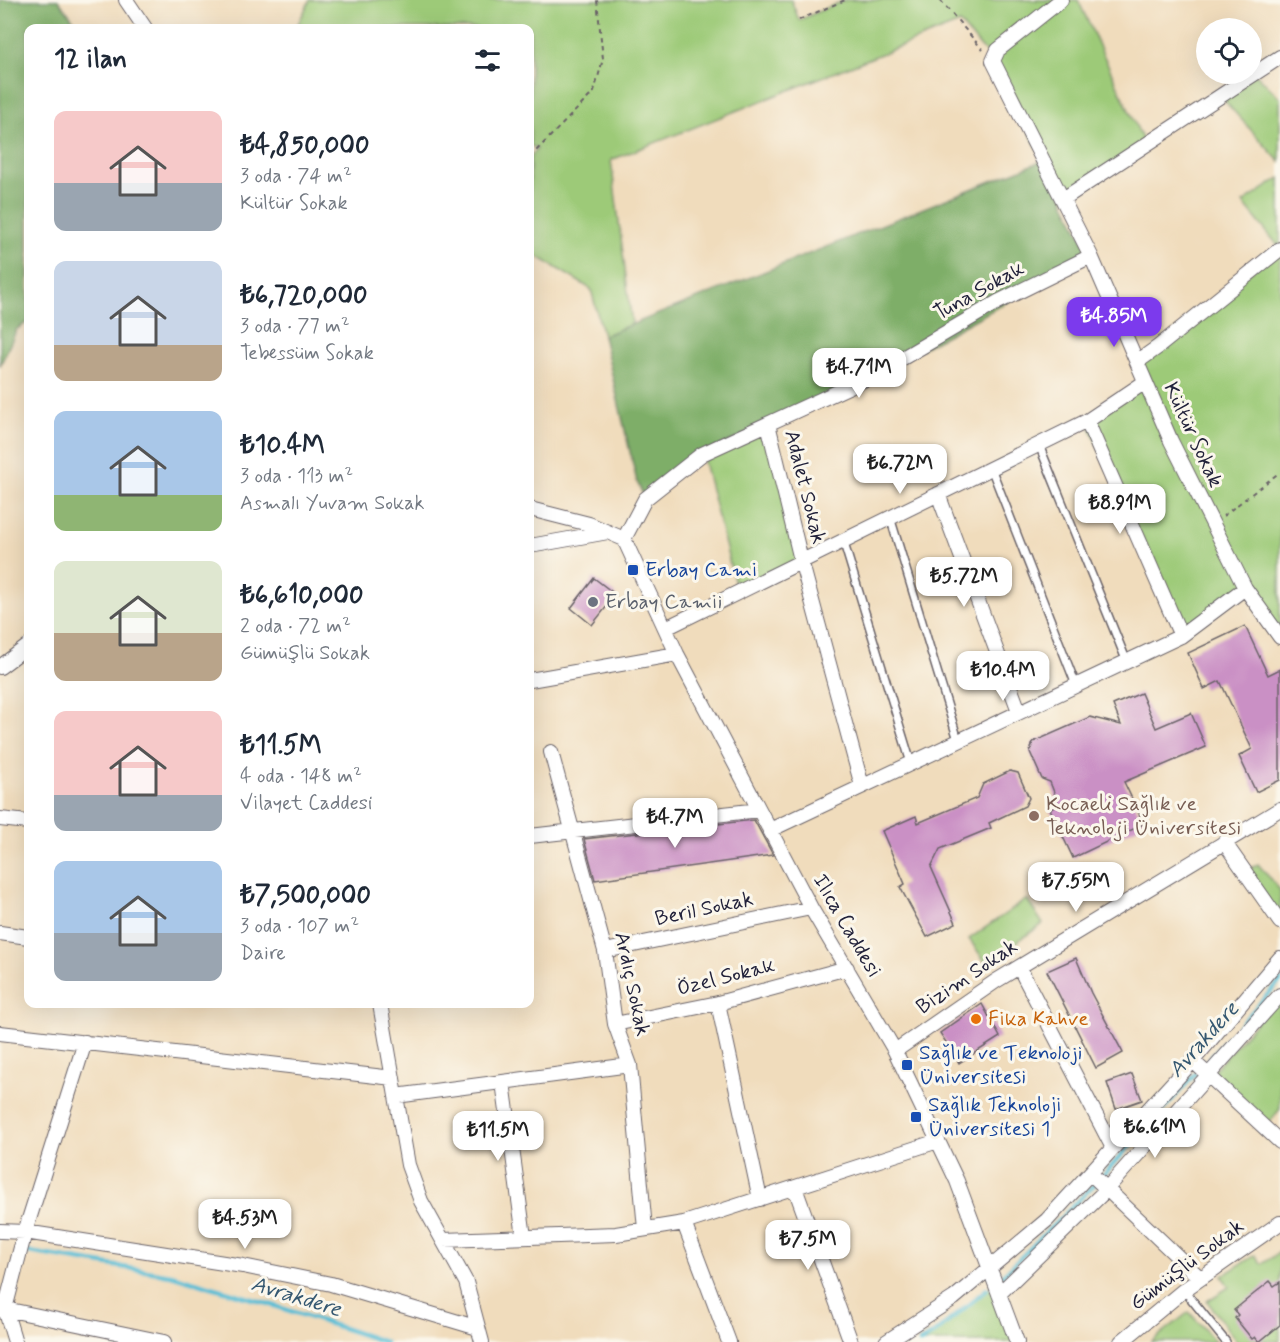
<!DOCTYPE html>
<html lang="tr">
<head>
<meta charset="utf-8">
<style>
  body { margin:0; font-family:Mynerve,sans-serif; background:#f2f2f3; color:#1f2937; height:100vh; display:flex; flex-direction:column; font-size:22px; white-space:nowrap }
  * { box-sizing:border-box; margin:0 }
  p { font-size:20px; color:#747a83 }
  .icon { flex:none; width:33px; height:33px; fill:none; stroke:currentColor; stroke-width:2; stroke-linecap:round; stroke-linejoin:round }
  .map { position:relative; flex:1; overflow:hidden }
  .side { position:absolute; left:24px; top:24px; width:510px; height:984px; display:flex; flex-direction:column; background:#fff; border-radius:12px; box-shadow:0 6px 24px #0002 }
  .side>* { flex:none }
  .tools { position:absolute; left:1196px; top:18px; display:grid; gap:12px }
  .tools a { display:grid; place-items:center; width:66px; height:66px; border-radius:50%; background:#fff; box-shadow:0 6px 24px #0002; font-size:30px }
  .price { position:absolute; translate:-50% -51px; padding:0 14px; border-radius:12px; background:#fff; color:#222; font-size:20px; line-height:39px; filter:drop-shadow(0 2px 3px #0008) }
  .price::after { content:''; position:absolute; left:50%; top:36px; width:18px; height:14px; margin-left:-9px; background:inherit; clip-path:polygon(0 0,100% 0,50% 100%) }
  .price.active { background:#7c3aed; color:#fff }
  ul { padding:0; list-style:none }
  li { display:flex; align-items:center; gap:18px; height:150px; padding:0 30px }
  li span { display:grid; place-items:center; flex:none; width:168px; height:120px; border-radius:12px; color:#555 }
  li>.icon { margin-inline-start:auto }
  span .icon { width:72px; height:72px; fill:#fffc; stroke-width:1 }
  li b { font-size:26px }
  h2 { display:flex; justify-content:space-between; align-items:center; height:72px; padding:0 30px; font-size:26px }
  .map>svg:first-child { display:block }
  .green { fill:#9dca78; stroke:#60765a; stroke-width:1.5 }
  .forest { fill:#7eae68; stroke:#506852; stroke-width:1.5 }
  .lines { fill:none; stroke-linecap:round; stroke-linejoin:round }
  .stream { stroke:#57bdd5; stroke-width:4.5 }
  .building { fill:#ca90c5 }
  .lane-casing { stroke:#6a6368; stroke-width:10 }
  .street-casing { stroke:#6a6368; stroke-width:16 }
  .path { stroke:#6a6368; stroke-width:2; stroke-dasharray:4.5 4.5; stroke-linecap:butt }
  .lane { stroke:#fff; stroke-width:7 }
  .street { stroke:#fff; stroke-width:14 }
  .transit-dot { fill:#1a4fb4; stroke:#fbf7ec; stroke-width:2 }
  .worship-dot { fill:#6b7280; stroke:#fbf7ec; stroke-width:2 }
  .education-dot { fill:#8d6e63; stroke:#fbf7ec; stroke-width:2 }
  .food-dot { fill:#e8710a; stroke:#fbf7ec; stroke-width:2 }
  .labels { text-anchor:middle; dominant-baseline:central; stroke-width:6; stroke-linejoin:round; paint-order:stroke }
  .street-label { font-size:21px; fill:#22223b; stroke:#fbf7ec }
  .transit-label { font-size:21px; fill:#164399; stroke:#fbf7ec; text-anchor:start }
  .worship-label { font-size:21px; fill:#5b616d; stroke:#fbf7ec; text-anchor:start }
  .education-label { font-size:21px; fill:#785e54; stroke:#fbf7ec; text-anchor:start }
  .food-label { font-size:21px; fill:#c56008; stroke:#fbf7ec; text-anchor:start }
  .water-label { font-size:22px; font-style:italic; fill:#355871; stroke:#fbf7ec }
</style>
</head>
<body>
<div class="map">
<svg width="1280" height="1342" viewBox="0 0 1280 1342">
  <rect width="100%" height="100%" fill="#fbf7ec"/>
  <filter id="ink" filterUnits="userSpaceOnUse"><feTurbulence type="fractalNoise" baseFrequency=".0167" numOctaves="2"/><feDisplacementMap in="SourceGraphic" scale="12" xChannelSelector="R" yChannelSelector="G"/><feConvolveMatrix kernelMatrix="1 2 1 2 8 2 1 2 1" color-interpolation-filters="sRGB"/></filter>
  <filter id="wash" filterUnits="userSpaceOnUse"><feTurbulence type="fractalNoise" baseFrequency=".008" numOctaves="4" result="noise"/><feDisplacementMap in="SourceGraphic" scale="24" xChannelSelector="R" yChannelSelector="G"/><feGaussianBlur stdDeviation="1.35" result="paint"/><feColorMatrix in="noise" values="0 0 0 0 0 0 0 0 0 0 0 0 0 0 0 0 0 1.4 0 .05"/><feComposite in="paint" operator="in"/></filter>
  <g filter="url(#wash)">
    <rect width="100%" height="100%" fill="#f0dcbc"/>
    <path class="green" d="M310,0H791L799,20L845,0H1078L1145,145L1063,199L993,61L960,23L611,160L632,324L603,336L591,289L530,252V157L537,149L530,145V28H296Z
      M1255,73L1280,98V162L1220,96Z
      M1280,178V637L1244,589L1181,636L1087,421L1145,382L1137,362L1280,248L1243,203Z
      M768,424L801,560L737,592L702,454Z
      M1258,864L1280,890V922L1245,872Z
      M1027,899L1043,924L986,963L969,939Z
      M1280,995V1109L1265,1128L1209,1076Z
      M1280,1252V1341L1237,1342L1207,1301L1229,1287L1222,1276L1255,1255L1262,1264Z
      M995,1283L1017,1342H920L934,1334Z
      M1189,1312L1216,1342H1151Z"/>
    <path class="forest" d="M0,0H58L80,28H28V322L17,329L0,366Z
      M1044,160L1091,256L872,376L702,454L645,499L637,482L603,336Z"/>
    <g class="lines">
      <path class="stream" d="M23,1251L171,1275L266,1303L385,1342
        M1002,1276L1098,1181L1280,981
        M920,1342L934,1334L987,1289"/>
    </g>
    <g id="blocks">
      <path class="building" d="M594,578L616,595L592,625L571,608Z
        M1245,626L1268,675L1280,669V780L1256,792L1239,756L1252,749L1220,681L1204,689L1188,653Z
        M1141,693L1156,728L1191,713L1206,747L1124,782L1144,824L1073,858L1050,809L1059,805L1050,782L1042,779L1030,752L1033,742L1090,717L1121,725L1113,705Z
        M1010,771L1018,773L1029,798L1025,806L989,823L991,828L940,849L931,867L956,923L927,937L900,887L905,884L882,831L916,816L918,823L977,798L983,784Z
        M754,820L773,855L595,880L584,839Z
        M1076,958L1091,993L1123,1053L1096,1068L1047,971Z
        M982,1004L1000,1037L959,1063L940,1033Z
        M1132,1074L1142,1100L1116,1109L1107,1083Z
        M1270,1281L1274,1286L1280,1282V1325L1259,1342L1255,1337L1252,1339L1235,1318L1238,1315L1234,1310Z"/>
    </g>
  </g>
  <g filter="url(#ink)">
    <use href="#blocks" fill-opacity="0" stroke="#6a6368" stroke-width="1.5"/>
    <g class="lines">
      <g class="lane-casing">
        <path id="lane" d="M1039,445L1127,662
          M991,468L1076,685
          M890,517L958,740
          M843,540L911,763
          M1184,1290L1226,1342"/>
      </g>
      <g class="street-casing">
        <path id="street" d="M126,0L145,28
          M1061,0L998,50L993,61L1091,256L1171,441L1245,588L1280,637
          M1063,199L1280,57
          M1137,362L1158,347L1280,249
          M1087,421L1181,636
          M768,424L801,560L862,786
          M938,494L1019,711
          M530,509L589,524L624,539
          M624,539L677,654L811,908L895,1051L957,1181L1017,1342
          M624,539L645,499L702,454L872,376L998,302L1091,256
          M530,546L608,532
          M666,628L1087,421L1145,382
          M0,667L28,646
          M530,680L677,654
          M551,752L605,951L615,1024L630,1065L645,1229
          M0,819L28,822
          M770,830L1181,636L1245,588
          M530,836L759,810
          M1224,842L1280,922
          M0,933L28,937
          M605,951L811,908
          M1019,967L1113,1148
          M718,1003L760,1199
          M380,1004L408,1165L421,1201L466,1282L482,1342
          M615,1024L718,1003L847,968
          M0,1033L393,1078
          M85,1042L25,1232L5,1309L164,1342
          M895,1051L996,981L1280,809
          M1193,1061L1280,1142
          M503,1082L524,1237
          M396,1096L630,1065
          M1090,1173L1200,1278
          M795,1188L851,1342
          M684,1223L729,1342
          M0,1231L25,1232L243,1266L331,1284L478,1328
          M443,1240L616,1234L684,1223L938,1141
          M999,1294L1102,1194L1280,995
          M0,1310L5,1309L15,1342
          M886,1342L954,1298L1047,1220L1190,1064L1280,958
          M1121,1342L1184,1290L1280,1223"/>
      </g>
      <path class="path" d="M940,0L983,50
        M799,20L845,0
        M530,157L594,92L603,59L597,0
        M1223,516L1280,472"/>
      <use href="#lane" class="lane"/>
      <use href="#street" class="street"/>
    </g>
  </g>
  <g class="transit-dot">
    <rect x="627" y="564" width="12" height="12" rx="3"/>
    <rect x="901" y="1059" width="12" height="12" rx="3"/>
    <rect x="910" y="1111" width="12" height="12" rx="3"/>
  </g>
  <circle class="worship-dot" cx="593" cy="602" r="6"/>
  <circle class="education-dot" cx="1034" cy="816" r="6"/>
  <circle class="food-dot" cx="976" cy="1019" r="6"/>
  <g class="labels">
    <g class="street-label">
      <text transform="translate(979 291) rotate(-29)">Tuna Sokak</text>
      <text transform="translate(1193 435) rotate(65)">Kültür Sokak</text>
      <text transform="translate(805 487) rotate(76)">Adalet Sokak</text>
      <text transform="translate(704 909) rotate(-12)">Beril Sokak</text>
      <text transform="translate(847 926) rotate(60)">Ilıca Caddesi</text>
      <text transform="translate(726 977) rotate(-14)">Özel Sokak</text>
      <text transform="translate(967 977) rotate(-34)">Bizim Sokak</text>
      <text transform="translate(632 984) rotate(78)">Ardıç Sokak</text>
      <text transform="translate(1187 1265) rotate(-37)">Gümüşlü Sokak</text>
    </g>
    <g class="transit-label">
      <text x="645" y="570">Erbay Cami</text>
      <text x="919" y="1053">Sağlık ve Teknoloji<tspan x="919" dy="24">Üniversitesi</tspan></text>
      <text x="928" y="1105">Sağlık Teknoloji<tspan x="928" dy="24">Üniversitesi 1</tspan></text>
    </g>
    <g class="worship-label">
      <text x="605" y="602">Erbay Camii</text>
    </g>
    <g class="education-label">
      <text x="1046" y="804">Kocaeli Sağlık ve<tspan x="1046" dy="24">Teknoloji Üniversitesi</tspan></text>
    </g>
    <g class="food-label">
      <text x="988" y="1019">Fika Kahve</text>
    </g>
    <g class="water-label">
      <text transform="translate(1204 1040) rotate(-48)">Avrakdere</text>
      <text transform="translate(296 1297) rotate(17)">Avrakdere</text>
    </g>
  </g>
</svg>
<div class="tools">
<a><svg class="icon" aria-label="locate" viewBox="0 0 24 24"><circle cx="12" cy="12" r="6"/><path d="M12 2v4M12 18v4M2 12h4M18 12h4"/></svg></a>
</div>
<b class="price active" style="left:1114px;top:348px">₺4.85M</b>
<b class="price" style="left:859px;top:399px">₺4.71M</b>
<b class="price" style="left:900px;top:495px">₺6.72M</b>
<b class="price" style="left:1120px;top:535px">₺8.91M</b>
<b class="price" style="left:964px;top:608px">₺5.72M</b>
<b class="price" style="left:1003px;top:702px">₺10.4M</b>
<b class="price" style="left:675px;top:849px">₺4.7M</b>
<b class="price" style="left:1076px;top:913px">₺7.55M</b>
<b class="price" style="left:1155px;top:1159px">₺6.61M</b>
<b class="price" style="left:498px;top:1162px">₺11.5M</b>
<b class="price" style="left:245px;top:1250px">₺4.53M</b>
<b class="price" style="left:808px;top:1271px">₺7.5M</b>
<section class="side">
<h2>12 ilan<svg class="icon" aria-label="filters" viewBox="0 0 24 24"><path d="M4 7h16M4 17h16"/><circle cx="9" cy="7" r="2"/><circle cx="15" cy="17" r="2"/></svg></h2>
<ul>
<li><span style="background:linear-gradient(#f6c9c9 60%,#9aa5b1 0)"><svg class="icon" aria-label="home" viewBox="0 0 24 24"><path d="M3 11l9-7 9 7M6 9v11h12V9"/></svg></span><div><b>₺4,850,000</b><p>3 oda · 74 m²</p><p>Kültür Sokak</p></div></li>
<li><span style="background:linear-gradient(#c9d6e8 70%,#b9a48a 0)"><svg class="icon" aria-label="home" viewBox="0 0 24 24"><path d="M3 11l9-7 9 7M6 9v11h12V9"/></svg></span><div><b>₺6,720,000</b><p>3 oda · 77 m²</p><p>Tebessüm Sokak</p></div></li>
<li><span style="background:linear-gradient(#a9c7e8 70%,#8fb573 0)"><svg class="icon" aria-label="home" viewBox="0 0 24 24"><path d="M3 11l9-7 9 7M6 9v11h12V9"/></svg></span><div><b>₺10.4M</b><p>3 oda · 113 m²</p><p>Asmalı Yuvam Sokak</p></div></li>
<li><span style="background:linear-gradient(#dfe7d0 60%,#b9a48a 0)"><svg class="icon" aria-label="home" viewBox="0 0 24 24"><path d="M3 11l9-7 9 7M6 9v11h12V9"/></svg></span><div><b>₺6,610,000</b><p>2 oda · 72 m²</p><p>Gümüşlü Sokak</p></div></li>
<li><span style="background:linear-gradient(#f6c9c9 70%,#9aa5b1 0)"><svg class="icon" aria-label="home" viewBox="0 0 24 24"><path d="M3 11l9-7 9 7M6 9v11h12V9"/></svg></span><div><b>₺11.5M</b><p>4 oda · 148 m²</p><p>Vilayet Caddesi</p></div></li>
<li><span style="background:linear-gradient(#a9c7e8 60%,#9aa5b1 0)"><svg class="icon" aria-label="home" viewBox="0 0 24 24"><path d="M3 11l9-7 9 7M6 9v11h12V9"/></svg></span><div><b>₺7,500,000</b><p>3 oda · 107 m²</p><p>Daire</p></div></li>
</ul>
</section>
</div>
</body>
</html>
